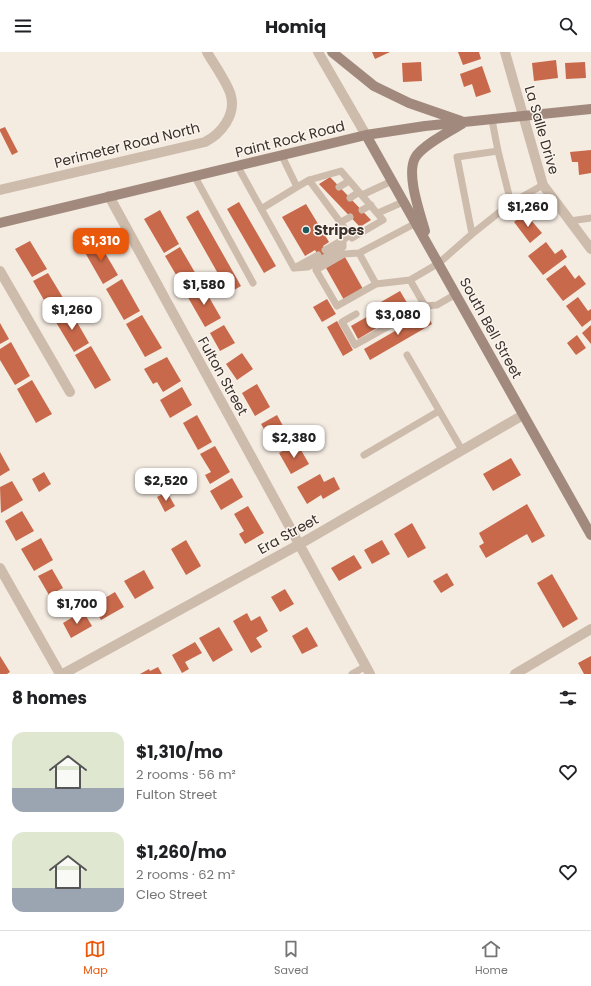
<!DOCTYPE html>
<html lang="en">
<head>
<meta charset="utf-8">
<style>
  body { margin:0; font-family:Poppins,sans-serif; background:#f6f6f6; color:#202124; height:100vh; display:flex; flex-direction:column; font-size:15px; white-space:nowrap }
  * { box-sizing:border-box; margin:0 }
  p { font-size:13px; color:#757577 }
  .icon { flex:none; width:22px; height:22px; fill:none; stroke:currentColor; stroke-width:2; stroke-linecap:round; stroke-linejoin:round }
  .map { position:relative; height:622px; overflow:hidden }
  .panel { display:flex; flex-direction:column; background:#fff; flex:1 }
  .panel>* { flex:none }
  .price { position:absolute; translate:-50% -34px; padding:0 9px; border-radius:8px; background:#fff; color:#222; font-size:13px; line-height:26px; filter:drop-shadow(0 1px 2px #0008) }
  .price::after { content:''; position:absolute; left:50%; top:24px; width:12px; height:9px; margin-left:-6px; background:inherit; clip-path:polygon(0 0,100% 0,50% 100%) }
  .price.current { background:#ea580c; color:#fff }
  ul { padding:0; list-style:none }
  li { display:flex; align-items:center; gap:12px; height:100px; padding:0 12px }
  li span { display:grid; place-items:center; flex:none; width:112px; height:80px; border-radius:12px; color:#555 }
  li>.icon { margin-inline-start:auto }
  span .icon { width:48px; height:48px; fill:#fffc; stroke-width:1 }
  li b { font-size:17px }
  h2 { display:flex; justify-content:space-between; align-items:center; height:48px; padding:0 12px; font-size:17px }
  header { display:flex; justify-content:space-between; align-items:center; height:52px; padding:0 12px; background:#fff; font-size:18px; font-weight:700 }
  .tabs { display:flex; justify-content:space-around; align-items:center; height:56px; border-top:1px solid #e0e0e0; background:#fff; font-size:11px; color:#757577 }
  .tabs a { display:grid; justify-items:center; gap:2px }
  .tabs .current { color:#ea580c }
  .map>svg:first-child { display:block }
  .building { fill:#c8694b }
  .lines { fill:none; stroke-linecap:round; stroke-linejoin:round }
  .lane { stroke:#cdbbac; stroke-width:7 }
  .street { stroke:#cdbbac; stroke-width:10 }
  .secondary { stroke:#a18a7d; stroke-width:10 }
  .poi-dot { fill:#1f5a5e; stroke:#fbf5ee; stroke-width:1.5 }
  .labels { text-anchor:middle; dominant-baseline:central; stroke-width:3; stroke-linejoin:round; paint-order:stroke }
  .street-label { font-size:14px; fill:#3b302b; stroke:#fbf5ee }
  .poi-label { font-size:14px; font-weight:bold; fill:#3b302b; stroke:#fbf5ee; text-anchor:start }
</style>
</head>
<body>
<header><svg class="icon" aria-label="menu" viewBox="0 0 24 24"><path d="M4 6h16M4 12h16M4 18h16"/></svg>Homiq<svg class="icon" aria-label="search" viewBox="0 0 24 24"><circle cx="10" cy="10" r="6"/><path d="M15 15l6 6"/></svg></header>
<div class="map">
<svg width="591" height="622" viewBox="0 0 591 622">
  <rect width="100%" height="100%" fill="#f4ebe1"/>
  <path class="building" d="M372,0H390L375,7Z
    M458,0H479L481,7L463,13Z
    M556,8L558,26L534,29L532,11Z
    M421,10L422,29L403,30L402,11Z
    M585,10L586,26L566,27L565,11Z
    M482,14L491,40L476,45L472,32L464,35L460,22Z
    M5,75L18,100L12,103L0,79V77Z
    M591,98V121L579,123L578,110H572L570,100Z
    M330,125L371,168L360,175L319,132Z
    M239,150L276,214L264,221L227,157Z
    M306,152L329,190L323,194L327,201L319,205L315,198L305,204L282,165Z
    M160,158L179,192L164,201L144,167Z
    M198,158L241,234L229,241L186,165Z
    M525,161L542,181L530,191L514,170Z
    M30,189L47,217L32,225L15,197Z
    M98,189L118,223L103,232L83,197Z
    M546,190L555,202L562,197L567,205L543,223L528,204Z
    M180,195L200,229L185,238L165,204Z
    M345,205L363,237L344,248L326,216Z
    M565,213L575,227L579,223L586,232L563,249L546,227Z
    M48,221L68,254L52,262L33,229Z
    M122,227L140,259L124,268L106,237Z
    M202,233L221,266L205,275L186,242Z
    M400,239L409,254L383,269L385,271L358,287L351,274L377,259L374,254Z
    M578,245L588,259L591,257V268L582,275L566,254Z
    M327,247L336,262L322,270L313,255Z
    M70,258L89,291L74,300L54,267Z
    M426,261L432,272L370,308L364,297Z
    M142,263L162,296L145,305L126,272Z
    M337,269L353,298L343,304L327,275Z
    M0,271L9,287L0,292Z
    M224,273L235,291L220,299L210,281Z
    M591,273V292L582,281Z
    M577,283L586,296L576,303L567,291Z
    M11,290L30,324L15,333L0,308V297Z
    M91,294L111,328L95,337L75,303Z
    M242,301L253,317L237,328L226,312Z
    M167,305L181,329L163,340L157,330L153,332L144,317Z
    M32,328L52,362L36,371L17,337Z
    M257,332L270,355L255,364L242,341Z
    M182,335L192,353L170,366L160,348Z
    M197,363L212,390L198,398L183,371Z
    M277,363L287,381L278,386L275,381L269,385L261,372Z
    M294,393L298,400L301,398L309,412L291,422L279,401Z
    M215,394L230,420L210,432L205,423L211,420L200,402Z
    M0,400L10,418L0,424Z
    M511,406L521,423L493,439L483,422Z
    M44,420L51,432L39,440L32,427Z
    M320,422L324,430L334,425L340,437L323,447L321,443L307,452L297,435Z
    M232,426L243,445L221,458L210,439Z
    M12,429L23,448L1,461L0,435Z
    M167,440L175,454L165,460L157,445Z
    M527,452L545,484L532,491L527,482L486,506L479,494L484,491L479,481Z
    M248,454L264,481L245,492L239,482L244,479L234,462Z
    M22,459L34,479L16,489L5,469Z
    M412,471L426,496L408,506L394,482Z
    M41,486L53,508L34,519L21,497Z
    M186,488L201,514L186,523L171,497Z
    M382,488L390,502L372,512L364,498Z
    M354,503L362,516L339,529L331,516Z
    M52,517L63,536L49,543L38,524Z
    M144,518L154,536L135,547L124,529Z
    M447,521L454,533L441,541L433,529Z
    M552,522L578,567L563,576L537,531Z
    M285,537L294,552L280,560L271,545Z
    M115,540L124,555L101,568L93,553Z
    M83,559L92,574L71,586L63,571Z
    M247,561L251,569L260,564L268,579L256,586L262,595L251,601L233,569Z
    M219,575L233,598L213,610L199,586Z
    M307,575L318,594L302,602L292,584Z
    M195,590L202,601L185,610L189,617L182,621L172,603Z
    M0,604L10,620L7,622H0Z
    M591,604V622H584L578,611Z
    M158,615L162,622H140L149,617L150,619Z"/>
  <g class="lines">
    <path class="lane" d="M492,68L498,99
      M282,104L297,135L309,128L341,119L383,168L352,186L309,128
      M238,115L294,216
      M195,125L253,231
      M339,135L349,129
      M362,143L392,129
      M350,146L359,140
      M261,157L297,135
      M362,158L371,153
      M378,161L403,150
      M570,169L591,166
      M341,170L350,165
      M472,182L511,151
      M325,198L346,186
      M359,201L344,202L316,218L337,254L376,232
      M296,215L318,203
      M294,216L308,215L343,195V188
      M410,228L376,232L359,201L416,171
      M425,254L410,228L439,211L472,182L457,105L498,99L511,151L543,133
      M356,262L342,270L355,293L425,254L437,253L456,242
      M407,303L462,398
      M364,403L439,359
      M352,622L366,614"/>
    <path class="street" d="M318,0L366,83
      M505,0L543,133L591,197
      M0,138L205,90C221,82 236,63 231,44C229,33 213,11 207,0
      M109,144L370,622
      M0,219L70,340
      M0,516L60,622
      M63,622L300,492L523,363
      M515,622L591,577"/>
    <path class="secondary" d="M332,0L374,34L409,51L461,69
      M366,83L591,483
      M0,171L366,83L425,74L591,57
      M425,179C420,161 406,123 415,106C421,94 450,79 462,72"/>
  </g>
  <circle class="poi-dot" cx="306" cy="178" r="4"/>
  <g class="labels">
    <g class="street-label">
      <text transform="translate(542 78) rotate(74)">La Salle Drive</text>
      <text transform="translate(290 87) rotate(-14)">Paint Rock Road</text>
      <text transform="translate(127 93) rotate(-14)">Perimeter Road North</text>
      <text transform="translate(491 276) rotate(61)">South Bell Street</text>
      <text transform="translate(223 324) rotate(61)">Fulton Street</text>
      <text transform="translate(288 482) rotate(-29)">Era Street</text>
    </g>
    <g class="poi-label">
      <text x="314" y="178">Stripes</text>
    </g>
  </g>
</svg>
<b class="price" style="left:528px;top:176px">$1,260</b>
<b class="price current" style="left:101px;top:210px">$1,310</b>
<b class="price" style="left:204px;top:254px">$1,580</b>
<b class="price" style="left:72px;top:279px">$1,260</b>
<b class="price" style="left:398px;top:284px">$3,080</b>
<b class="price" style="left:294px;top:407px">$2,380</b>
<b class="price" style="left:166px;top:450px">$2,520</b>
<b class="price" style="left:77px;top:573px">$1,700</b>
</div>
<section class="panel">
<h2>8 homes<svg class="icon" aria-label="filters" viewBox="0 0 24 24"><path d="M4 7h16M4 17h16"/><circle cx="9" cy="7" r="2"/><circle cx="15" cy="17" r="2"/></svg></h2>
<ul>
<li><span style="background:linear-gradient(#dfe7d0 70%,#9aa5b1 0)"><svg class="icon" aria-label="home" viewBox="0 0 24 24"><path d="M3 11l9-7 9 7M6 9v11h12V9"/></svg></span><div><b>$1,310/mo</b><p>2 rooms · 56 m²</p><p>Fulton Street</p></div><svg class="icon" aria-label="heart" viewBox="0 0 24 24"><path d="M12 20l-8-8c-3-5 5-10 8-4 3-6 11-1 8 4z"/></svg></li>
<li><span style="background:linear-gradient(#dfe7d0 70%,#9aa5b1 0)"><svg class="icon" aria-label="home" viewBox="0 0 24 24"><path d="M3 11l9-7 9 7M6 9v11h12V9"/></svg></span><div><b>$1,260/mo</b><p>2 rooms · 62 m²</p><p>Cleo Street</p></div><svg class="icon" aria-label="heart" viewBox="0 0 24 24"><path d="M12 20l-8-8c-3-5 5-10 8-4 3-6 11-1 8 4z"/></svg></li>
</ul>
</section>
<nav class="tabs">
<a class="current"><svg class="icon" aria-label="map" viewBox="0 0 24 24"><path d="M3 6l6-2 6 2 6-2v14l-6 2-6-2-6 2zM9 4v14M15 6v14"/></svg>Map</a>
<a><svg class="icon" aria-label="saved" viewBox="0 0 24 24"><path d="M7 4h10v16l-5-4-5 4z"/></svg>Saved</a>
<a><svg class="icon" aria-label="home" viewBox="0 0 24 24"><path d="M3 11l9-7 9 7M6 9v11h12V9"/></svg>Home</a>
</nav>
</body>
</html>
